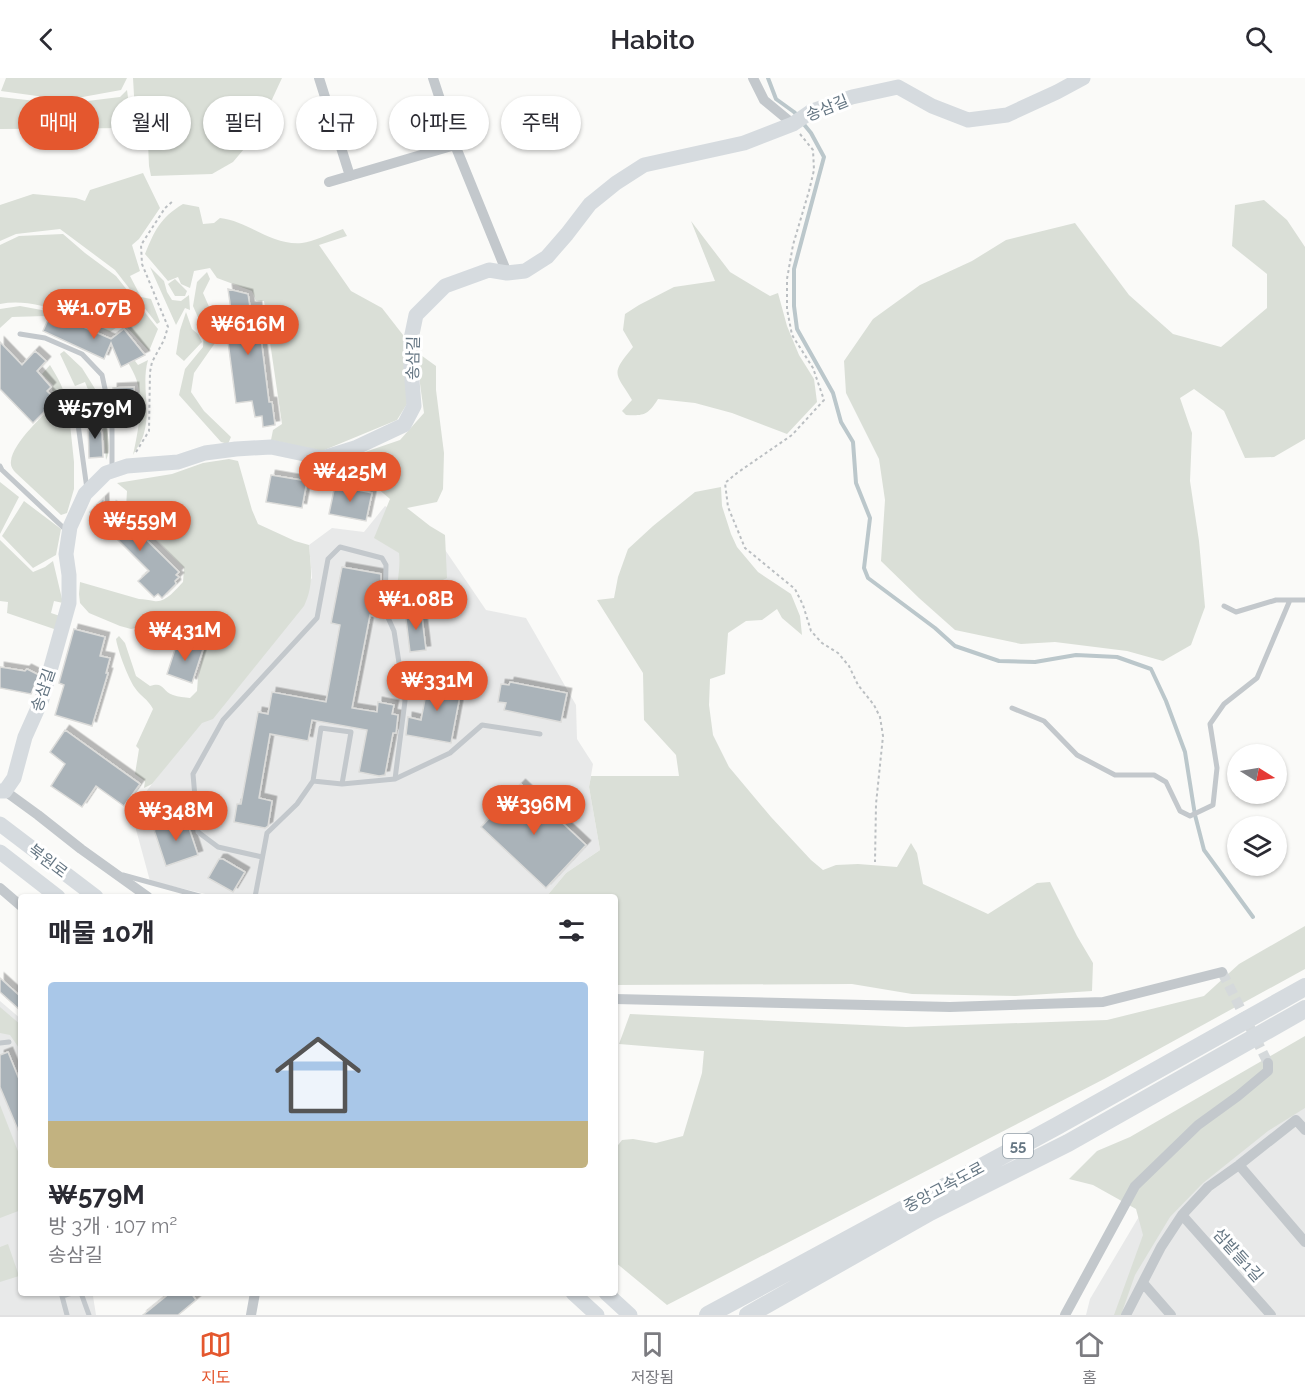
<!DOCTYPE html>
<html lang="ko">
<head>
<meta charset="utf-8">
<style>
  body { margin:0; font-family:Raleway,"Noto Sans KR",sans-serif; background:#f2f2f3; color:#2b2b33; height:100vh; display:flex; flex-direction:column; font-size:22px; white-space:nowrap }
  * { box-sizing:border-box; margin:0 }
  p { font-size:20px; color:#7c7c81 }
  .icon { flex:none; width:33px; height:33px; fill:none; stroke:currentColor; stroke-width:2; stroke-linecap:round; stroke-linejoin:round }
  .map { position:relative; flex:1; overflow:hidden }
  .details { position:absolute; left:18px; top:816px; width:600px; height:402px; display:flex; flex-direction:column; background:#fff; border-radius:6px; box-shadow:0 2px 4px #0004 }
  .details>* { flex:none }
  .top-card { position:absolute; left:18px; top:18px; width:600px; height:54px; display:flex; gap:12px }
  .needle { width:39px; rotate:101deg }
  .controls { position:absolute; left:1227px; top:666px; display:grid; gap:12px }
  .controls a { display:grid; place-items:center; width:60px; height:60px; border-radius:50%; background:#fff; box-shadow:0 2px 4px #0004; font-size:30px }
  .price { position:absolute; translate:-50% -51px; padding:0 14px; border-radius:21px; background:#e4572e; color:#fff; font-size:20px; line-height:39px; filter:drop-shadow(0 2px 3px #0008) }
  .price::after { content:''; position:absolute; left:50%; top:36px; width:18px; height:14px; margin-left:-9px; background:inherit; clip-path:polygon(0 0,100% 0,50% 100%) }
  .price.current { background:#222; color:#fff }
  ul { padding:0; list-style:none }
  li { display:grid; align-content:center; gap:12px; height:318px; padding:0 30px }
  li span { display:grid; place-items:center; height:186px; border-radius:6px; color:#555 }
  li>.icon { margin-inline-start:auto }
  span .icon { width:108px; height:108px; fill:#fffc; stroke-width:1 }
  li b { font-size:26px }
  h2 { display:flex; justify-content:space-between; align-items:center; height:72px; padding:0 30px; font-size:26px }
  .pill { padding:0 21px; border-radius:27px; background:#fff; box-shadow:0 2px 4px #0004; font-size:21px; line-height:54px }
  .pill.current { background:#e4572e; color:#fff }
  header { display:flex; justify-content:space-between; align-items:center; height:78px; padding:0 30px; background:#fff; font-size:27px; font-weight:600 }
  .tab-bar { display:flex; justify-content:space-around; align-items:center; height:84px; border-top:2px solid #e1e1e2; background:#fff; font-size:16px; color:#7c7c81 }
  .tab-bar a { display:grid; justify-items:center; gap:3px }
  .tab-bar .current { color:#e4572e }
  .map>svg:first-child { display:block }
  .built { fill:#e8e9e9 }
  .green { fill:#dadfd7 }
  .lines { fill:none; stroke-linecap:round; stroke-linejoin:round }
  .stream { stroke:#bbc7cb; stroke-width:4 }
  .building { fill:#aab3b9; stroke:#dcdcda; stroke-width:1.5; filter:url(#shadow) }
  .street-tunnel { stroke:#d5d9db; stroke-width:10; stroke-dasharray:10 5; stroke-linecap:butt }
  .path { stroke:#bbbfc2; stroke-width:2; stroke-dasharray:3 3; stroke-linecap:butt }
  .lane { stroke:#c3c8cc; stroke-width:5 }
  .street { stroke:#c3c8cc; stroke-width:10 }
  .secondary { stroke:#d6dbdf; stroke-width:15 }
  .highway { stroke:#d6dbdf; stroke-width:18 }
  .labels { text-anchor:middle; dominant-baseline:central; stroke-width:6; stroke-linejoin:round; paint-order:stroke }
  .shield { fill:#fff; stroke:#939fa8; stroke-width:1.5 }
  .shield-label { font-size:15px; font-weight:bold; fill:#657683 }
  .street-label { font-size:16px; fill:#657683; stroke:#fff }
</style>
</head>
<body>
<header><svg class="icon" aria-label="back" viewBox="0 0 24 24"><path d="M15 5l-7 7 7 7"/></svg>Habito<svg class="icon" aria-label="search" viewBox="0 0 24 24"><circle cx="10" cy="10" r="6"/><path d="M15 15l6 6"/></svg></header>
<div class="map">
<svg width="1305" height="1237" viewBox="0 0 1305 1237">
  <defs>
    <filter id="shadow"><feDropShadow dx="4.5" dy="-4.5" stdDeviation="0" flood-color="#0004"/></filter>
  </defs>
  <rect width="100%" height="100%" fill="#fafaf8"/>
  <path class="built" d="M385,428L437,460L486,532L526,540L576,627L577,661L593,686L589,709L600,772L566,795L546,819H218L150,803L131,733L312,500L309,467L332,450L364,454Z
    M0,923L21,941V1215H95L93,1218L96,1237H0Z
    M1305,985V1237H1086L1090,1221L1172,1083Z"/>
  <path class="green" d="M6,0H127L121,12L66,22L1,13Z
    M133,0H282L255,58L233,84L212,96L151,98L149,88L148,65L136,52Z
    M127,12L132,50L0,51V19L63,26L120,19Z
    M143,95L160,130L139,161L132,167L140,193L130,198L141,219L151,221L160,244L157,246L115,192L60,151L16,156L0,163V127L33,116L76,120L85,123L90,112Z
    M1264,122L1287,142L1305,169V361L1274,379L1245,380L1224,333L1194,311L1180,320L1192,355L1190,403L1199,463L1205,529L1191,567L1163,583L1127,573L1055,564L1021,566L955,552L919,520L881,483L885,422L879,381L846,315L844,283L873,241L920,207L972,183L1006,162L1075,145L1129,217L1173,256L1221,269L1267,230V196L1232,168L1235,127Z
    M183,126L199,129L203,146L214,145L220,140C248,143 272,168 302,165C312,164 331,155 343,151L347,158L319,167L351,213L382,230L403,257L405,271L407,326L397,342L322,373L271,362L273,352L282,346L264,223H256L252,213L217,200L210,190L194,193L190,210L181,206L178,199L168,203L145,176C155,152 160,140 183,126Z
    M691,143L730,194L770,218L778,215L787,248L799,277L814,301L817,324L787,356L732,335L695,325L658,321C648,337 644,338 626,337L622,333L632,322C615,294 610,297 633,269L623,252L625,236L639,227L674,209L715,203Z
    M63,156L85,175L116,198L158,251L149,273L123,245L110,254C76,240 38,219 0,226V167L19,158Z
    M150,189L164,203L167,214L172,222L181,223L189,217L190,232L185,230L176,247Z
    M207,194L210,201L203,215L218,249L215,258V265L194,295L191,314L204,333L231,359L228,366L221,364L179,317L185,291L203,269L204,253L193,228L197,204Z
    M175,201L187,213L185,218H175L168,206Z
    M20,228L47,233L46,238L12,239L0,250V231Z
    M186,234L192,251L198,256L202,264L184,283L176,276L180,252Z
    M115,256L138,287L148,282C141,306 151,332 144,355C142,363 137,370 133,377C138,354 145,321 135,298C130,286 121,274 114,262Z
    M64,273L82,290L97,314L95,315L96,322H100C105,337 113,369 106,382L103,347L97,327L93,325L87,327H83L82,323L91,319L85,304L75,308L74,306L60,276Z
    M418,275L436,288V312L444,375L443,411L437,424L407,430L430,448L445,457L447,500L427,510L420,522L411,525L396,524C396,507 401,491 399,475L374,460L390,421L356,392L333,385L400,362L424,335L418,291Z
    M50,287C56,297 64,310 66,322C68,330 65,339 70,346L74,384V411L67,435L61,437L16,395C13,392 10,388 11,383C13,364 45,336 58,322L52,312L53,307L42,296Z
    M229,381L238,383L252,432L258,446L295,463L309,467C311,490 314,507 304,528L213,641L202,645L152,706L144,710L145,703L135,696L139,671L136,668L153,631C148,621 140,618 135,610C128,600 118,573 116,561L119,558L125,565L136,598L150,608C164,603 162,613 173,617C178,619 185,619 190,620L197,613L198,599L205,567C189,559 178,557 162,567L160,564L170,555L153,544L147,542L136,550L131,551L120,548L89,535L80,525L79,516L80,504L139,521C145,521 148,522 154,523C166,525 175,512 183,504L184,490L126,430L127,413L117,405L172,396L203,385Z
    M0,404L19,419L0,456Z
    M721,409L722,428L731,456L737,469L758,494L791,516L800,538L802,557L782,540L777,531L762,542L746,543L728,555L725,596L710,601L709,627L713,657L729,689L771,739L811,782L823,792L836,787L858,786L897,789L911,765L917,775L923,806L988,836L1037,805L1050,804L1077,858L1093,885L1092,913L1016,918L912,916L852,906L615,907V819H546L566,795L600,772L589,709L591,698H679L676,677L644,642L643,595L597,522L614,520L618,499L628,471L653,448L695,414Z
    M24,423L61,451L56,477L33,490L2,458Z
    M0,462L33,494L45,489L53,483L63,525L54,523L51,535L60,538L57,552L7,535L8,524L0,523Z
    M1305,848V891L1106,1000L667,1227L615,1184V1071L622,1062L633,1061L656,1065L683,1058L702,995L704,973L619,966L630,936L906,949L1107,942L1204,918L1239,886Z
    M0,929L21,947V973L10,957L0,955Z
    M1305,958V1030L1268,1053L1203,1105L1170,1139L1135,1197L1121,1237H1114L1143,1157L1136,1131L1093,1107L1069,1101L1097,1073L1130,1059Z
    M0,1027L21,1081V1132L0,1140Z
    M8,1166L19,1198L0,1204V1169Z"/>
  <g class="lines">
    <path class="stream" d="M768,0L776,21L794,34L798,38
      M802,44L811,55L824,79L794,191V228L797,251L833,315L841,344L853,364L856,405L870,440L864,490L868,500L935,550L955,568L999,583L1035,584L1076,577L1117,579L1151,591L1166,623L1185,674L1195,737L1204,772L1253,839"/>
  </g>
  <path class="building" d="M228,211L248,216L250,229L257,228L269,324H272L275,347L263,349L262,338L255,339L252,323L236,325L224,233L231,232Z
    M51,235L111,261L124,251L145,277L121,289L111,265L104,281L43,253Z
    M0,264L22,287L35,273L46,283L37,293L51,309L47,313L56,322L33,345L0,311Z
    M134,309L135,339H133L134,348L117,349L113,327V310Z
    M98,342L102,356L103,379L89,380L88,343Z
    M271,397L307,403L302,430L266,424Z
    M335,407L372,415L366,443L329,436Z
    M104,420L105,444L109,445L112,428L179,494L176,497L179,499L175,503L176,506L162,520L158,516L154,519L138,503L149,493L90,434Z
    M342,489L381,496V515L376,539L370,537L352,630L377,634L378,624L394,627L392,636L398,637L396,655H393L385,697L379,698L359,694L367,652L312,642L308,663L270,656L259,720L272,723L268,748L265,750L234,744L237,726H241L258,634L268,636L272,614L326,624L340,547L331,545Z
    M421,531L426,572L410,574L405,533Z
    M74,551L105,559L100,578L110,580L106,595H108L92,648L55,637L64,607L59,605Z
    M177,565L187,569L188,566L203,571L192,605L167,596Z
    M0,589L25,593L27,591L39,597L31,616L0,610Z
    M429,600L462,607L451,665L406,657L408,639L421,642Z
    M510,604L567,615L561,644L504,632L506,625L498,624L501,606L509,607Z
    M65,652L140,706L124,728L96,708L82,729L51,708L65,686L50,674Z
    M521,706L586,767L546,810L481,749Z
    M186,741L198,777L166,788L154,752Z
    M219,781H223L245,794L233,814L208,800Z
    M0,900L21,919V933L0,914Z
    M8,974L21,1006V1059L0,1009V977Z
    M170,1215H191L196,1222L178,1237H143Z"/>
  <g class="lines">
    <path class="street-tunnel" d="M1222,894L1268,985"/>
    <path class="path" d="M800,56L813,72L814,92L809,113L793,167L787,201V231L792,257L813,290L824,322L792,357L737,395L725,405L728,429L745,470L795,511L803,527L811,553L822,565L838,575L849,588L858,607L874,627L880,639L883,658L876,726L875,784
      M136,374L149,353L150,294L152,284L164,262L168,249L142,186L141,167L165,130L174,122"/>
    <path class="lane" d="M20,256L45,260L82,276L102,297L112,343V391
      M77,339L87,411
      M0,388L2,392L68,454
      M1224,528L1236,534L1276,522H1305
      M1012,630L1044,643L1077,677L1115,697H1154L1166,704L1180,733L1190,738L1213,727L1217,690L1210,646L1224,626L1257,600L1290,522
      M395,701L450,675L482,647L540,656
      M262,779L218,769L198,754L193,696L223,642L317,540L328,481L340,469L382,480L386,487L385,533L394,553L405,623L395,701L342,706
      M123,797L203,819
      M255,819L267,755L297,726L313,703L321,650L351,654L342,706L313,703
      M0,965L9,964
      M81,1215L89,1237
      M67,1237L62,1218L72,1215"/>
    <path class="street" d="M319,0L350,98
      M433,0L455,67L507,195
      M753,0L764,22L793,46
      M329,104L455,67
      M5,713L38,737L81,771L148,819
      M0,810L21,828
      M615,921L950,929L1103,924L1222,894
      M1239,1087L1305,1164
      M1182,1137L1271,1237
      M1143,1205L1171,1237
      M251,1237L255,1215
      M1065,1237L1135,1108L1198,1047L1238,1018L1268,993V985
      M1126,1237L1161,1169L1182,1137L1208,1109L1239,1087L1296,1042L1305,1052"/>
    <path class="secondary" d="M0,713H5L14,700L25,659L42,621L69,525V497L66,476L70,449L85,416L106,395L127,388L178,384L205,375L236,371L271,369L323,380L355,370L404,347L414,328L411,289V261L416,237L445,208L489,192L507,195L525,193L547,179L567,156L590,126L616,105L644,87L744,65L793,46L812,33L852,19L898,9L932,28L968,42L1007,37L1057,14L1083,0
      M0,746L96,819
      M0,774L58,819
      M573,1215L597,1237
      M606,1215L630,1237"/>
    <path class="highway" d="M708,1237L1057,1048L1305,909
      M748,1237L930,1134L1068,1065L1305,931"/>
  </g>
  <g class="labels">
    <rect class="shield" x="1003" y="1056" width="30" height="24" rx="4.5"/>
    <g class="shield-label">
      <text x="1018" y="1068">55</text>
    </g>
    <g class="street-label">
      <text transform="translate(827 30) rotate(-22)">송삼길</text>
      <text transform="translate(413 280) rotate(-89)">송삼길</text>
      <text transform="translate(43 612) rotate(-71)">송삼길</text>
      <text transform="translate(48 783) rotate(37)">북원로</text>
      <text transform="translate(944 1109) rotate(-28)">중앙고속도로</text>
      <text transform="translate(1238 1177) rotate(48)">섬밭들1길</text>
    </g>
  </g>
</svg>
<div class="controls">
<a><svg class="needle" viewBox="-14 -14 28 28"><path d="M0-13l5 13h-10z" fill="#e53935"/><path d="M0 13l5-13h-10z" fill="#7c7c81"/></svg></a>
<a><svg class="icon" aria-label="layers" viewBox="0 0 24 24"><path d="M12 4l9 5-9 5-9-5zM3 14l9 5 9-5"/></svg></a>
</div>
<b class="price" style="left:94px;top:262px">₩1.07B</b>
<b class="price" style="left:248px;top:278px">₩616M</b>
<b class="price current" style="left:95px;top:362px">₩579M</b>
<b class="price" style="left:350px;top:425px">₩425M</b>
<b class="price" style="left:140px;top:474px">₩559M</b>
<b class="price" style="left:416px;top:553px">₩1.08B</b>
<b class="price" style="left:185px;top:584px">₩431M</b>
<b class="price" style="left:437px;top:634px">₩331M</b>
<b class="price" style="left:534px;top:758px">₩396M</b>
<b class="price" style="left:176px;top:764px">₩348M</b>
<div class="top-card">
<a class="pill current">매매</a>
<a class="pill">월세</a>
<a class="pill">필터</a>
<a class="pill">신규</a>
<a class="pill">아파트</a>
<a class="pill">주택</a>
</div>
<section class="details">
<h2>매물 10개<svg class="icon" aria-label="filters" viewBox="0 0 24 24"><path d="M4 7h16M4 17h16"/><circle cx="9" cy="7" r="2"/><circle cx="15" cy="17" r="2"/></svg></h2>
<ul>
<li><span style="background:linear-gradient(#a9c7e8 75%,#c2b280 0)"><svg class="icon" aria-label="home" viewBox="0 0 24 24"><path d="M3 11l9-7 9 7M6 9v11h12V9"/></svg></span><div><b>₩579M</b><p>방 3개 · 107 m²</p><p>송삼길</p></div></li>
</ul>
</section>
</div>
<nav class="tab-bar">
<a class="current"><svg class="icon" aria-label="map" viewBox="0 0 24 24"><path d="M3 6l6-2 6 2 6-2v14l-6 2-6-2-6 2zM9 4v14M15 6v14"/></svg>지도</a>
<a><svg class="icon" aria-label="saved" viewBox="0 0 24 24"><path d="M7 4h10v16l-5-4-5 4z"/></svg>저장됨</a>
<a><svg class="icon" aria-label="home" viewBox="0 0 24 24"><path d="M3 11l9-7 9 7M6 9v11h12V9"/></svg>홈</a>
</nav>
</body>
</html>
